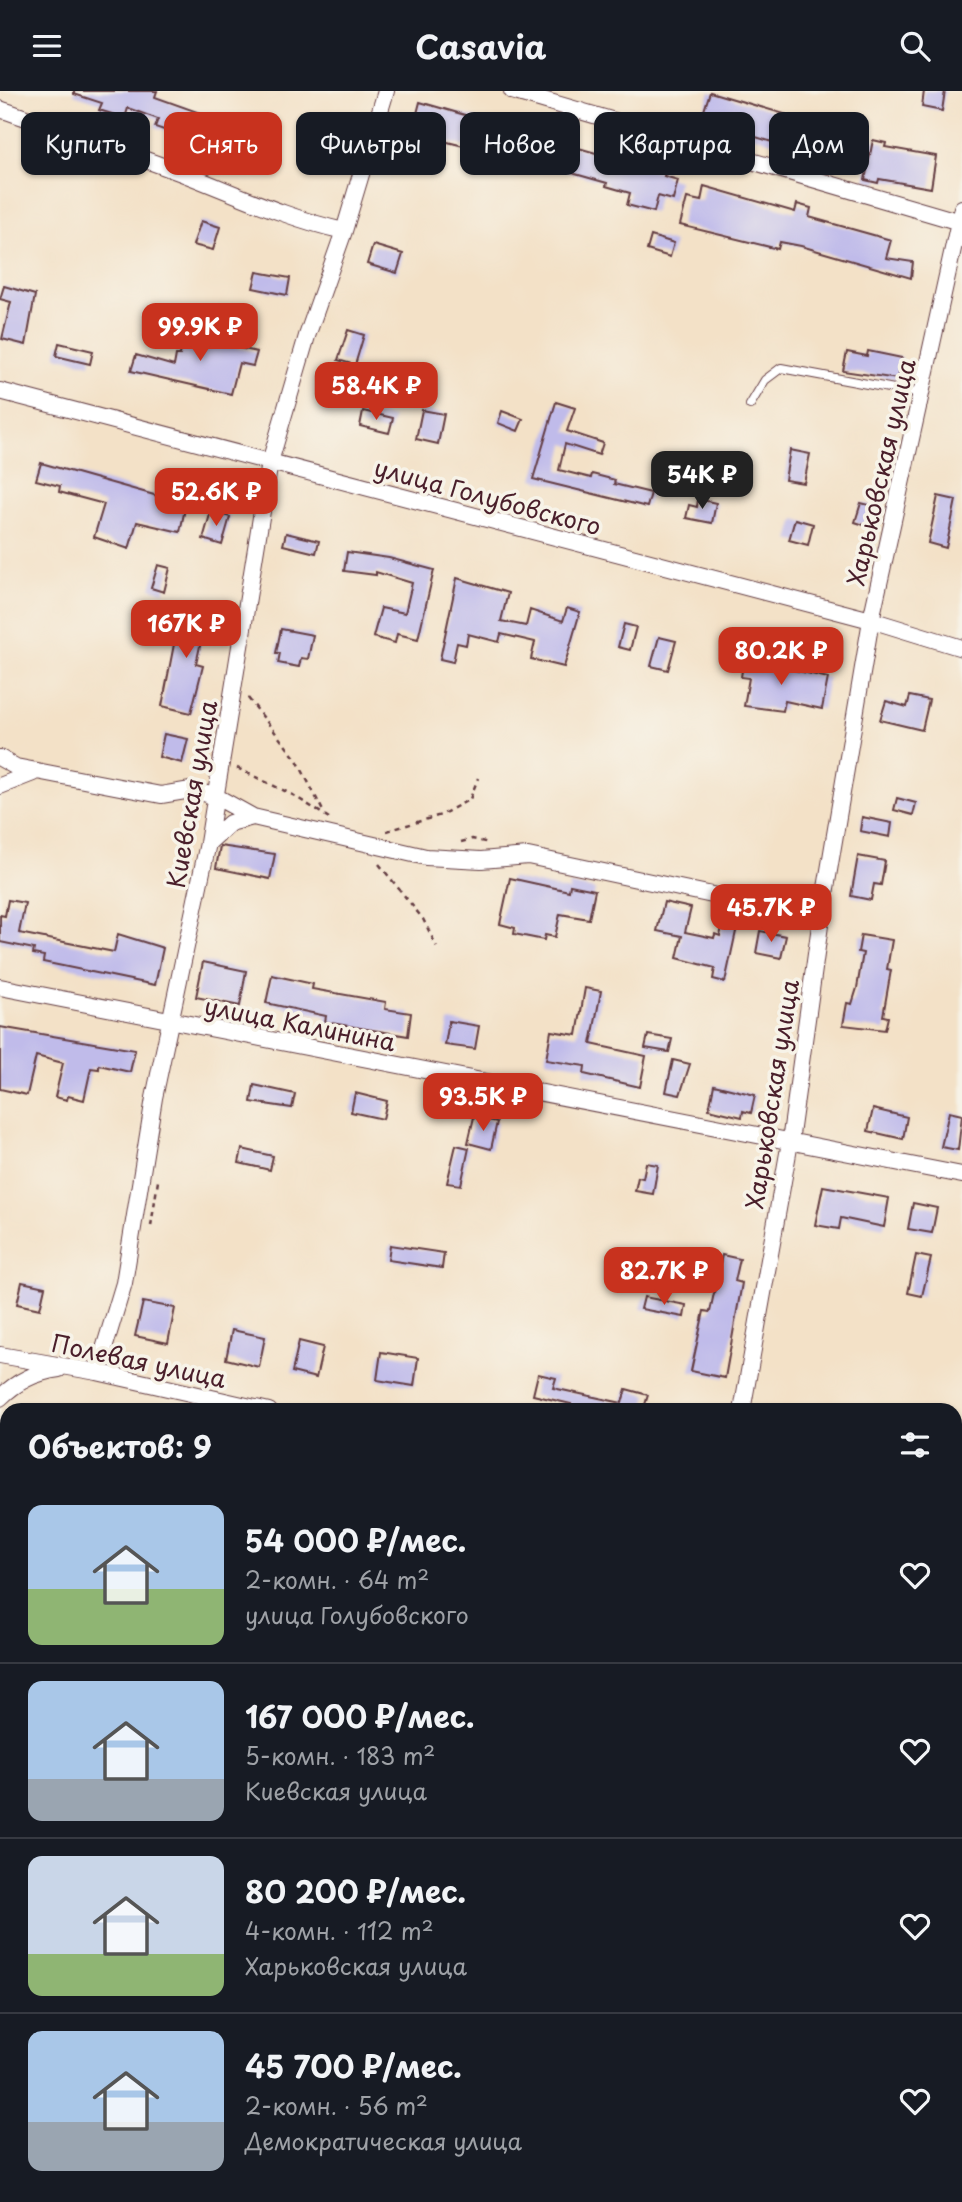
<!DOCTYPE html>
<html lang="ru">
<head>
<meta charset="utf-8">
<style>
  body { margin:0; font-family:"Playpen Sans",sans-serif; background:#242831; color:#f1f3f6; height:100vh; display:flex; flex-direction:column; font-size:26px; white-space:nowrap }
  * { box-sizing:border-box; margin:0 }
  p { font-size:23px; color:#9ea1a6 }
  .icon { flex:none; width:38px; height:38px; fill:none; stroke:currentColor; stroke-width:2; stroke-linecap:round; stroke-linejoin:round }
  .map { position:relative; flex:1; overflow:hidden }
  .details { position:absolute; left:0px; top:1312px; width:962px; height:800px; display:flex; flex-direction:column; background:#171b24; border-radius:21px 21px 0 0; box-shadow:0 2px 5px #0004 }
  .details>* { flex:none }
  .banner { position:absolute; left:21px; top:21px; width:920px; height:63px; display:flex; gap:14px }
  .price { position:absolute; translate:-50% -60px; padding:0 16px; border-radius:14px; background:#c8321e; color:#fff; font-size:23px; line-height:46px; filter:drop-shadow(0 2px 4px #0008) }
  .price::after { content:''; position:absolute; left:50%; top:42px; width:21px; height:16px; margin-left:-10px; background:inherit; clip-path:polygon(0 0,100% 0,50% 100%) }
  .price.active { background:#222; color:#fff }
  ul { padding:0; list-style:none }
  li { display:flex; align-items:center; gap:21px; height:175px; padding:0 28px }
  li+li { border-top:2px solid #363941 }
  li span { display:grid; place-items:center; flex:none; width:196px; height:140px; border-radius:14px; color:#555 }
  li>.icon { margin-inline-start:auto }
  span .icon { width:84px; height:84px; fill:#fffc; stroke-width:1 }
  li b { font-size:30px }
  h2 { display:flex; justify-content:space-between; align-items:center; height:84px; padding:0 28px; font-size:30px }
  .pill { padding:0 24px; border-radius:14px; background:#171b24; box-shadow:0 2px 5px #0004; font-size:24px; line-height:63px }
  .pill.active { background:#c8321e; color:#fff }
  header { display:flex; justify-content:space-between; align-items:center; height:91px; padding:0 28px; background:#171b24; font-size:32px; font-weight:700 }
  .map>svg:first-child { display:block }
  .building { fill:#c0bbea }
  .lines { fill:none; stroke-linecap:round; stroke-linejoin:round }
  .service-casing { stroke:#633c42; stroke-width:10 }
  .minor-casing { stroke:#633c42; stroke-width:18 }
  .path { stroke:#633c42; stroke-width:2.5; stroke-dasharray:5 5; stroke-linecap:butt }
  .service { stroke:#fff; stroke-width:8 }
  .minor { stroke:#fff; stroke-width:16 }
  .labels { text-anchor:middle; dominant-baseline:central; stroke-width:7; stroke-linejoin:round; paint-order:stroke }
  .street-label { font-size:24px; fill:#4a1f2b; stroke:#f7f3e8 }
</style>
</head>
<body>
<header><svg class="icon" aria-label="menu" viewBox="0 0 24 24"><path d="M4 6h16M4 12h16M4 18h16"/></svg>Casavia<svg class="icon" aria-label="search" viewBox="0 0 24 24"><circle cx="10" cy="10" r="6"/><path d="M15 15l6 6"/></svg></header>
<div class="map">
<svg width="962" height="2111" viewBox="0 0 962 2111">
  <rect width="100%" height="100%" fill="#f7f3e8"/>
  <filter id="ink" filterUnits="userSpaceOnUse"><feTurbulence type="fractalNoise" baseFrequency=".0143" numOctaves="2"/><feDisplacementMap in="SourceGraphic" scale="14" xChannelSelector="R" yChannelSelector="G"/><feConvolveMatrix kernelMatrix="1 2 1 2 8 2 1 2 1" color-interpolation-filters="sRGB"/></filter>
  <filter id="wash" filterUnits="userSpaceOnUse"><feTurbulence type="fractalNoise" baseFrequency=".00686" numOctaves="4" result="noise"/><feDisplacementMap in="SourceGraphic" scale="28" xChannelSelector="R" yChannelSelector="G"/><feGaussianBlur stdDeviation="1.57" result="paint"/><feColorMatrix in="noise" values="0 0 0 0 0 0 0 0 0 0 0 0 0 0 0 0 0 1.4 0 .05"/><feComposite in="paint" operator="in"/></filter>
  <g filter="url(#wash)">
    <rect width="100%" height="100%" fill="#f3e1c7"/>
    <g id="blocks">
      <path class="building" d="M74,0H157L155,6L245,38L240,52L257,57L254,70L155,36L158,28L128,17L125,27L99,19L102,12L74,3Z
        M924,0H945L942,20L922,16Z
        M710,1L811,31L810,35L844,43L837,71L701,29Z
        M420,11L665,82L664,85L678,89L673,109L658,105L654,121L627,114L630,102L606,95L607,92L533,71L532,74L515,69L512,80L499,77L503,65L412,42Z
        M873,49L886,52L885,56L936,65L931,97L879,88L878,92L865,89Z
        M704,95L795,121L797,113L811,117L809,126L891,149L886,167L913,171L911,187L801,155L780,151L778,158L680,134L687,107L701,110Z
        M201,130L220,136L213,159L193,154Z
        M651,145L674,152L670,166L647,159Z
        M373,154L403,163L397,182L367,173Z
        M257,181L290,187L287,204L253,197Z
        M4,195L35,204L26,254L2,248L11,211L0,208Z
        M186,233L212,240L209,250L257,261L253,275L239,272L231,303L131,280L136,264L174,275L176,264H180Z
        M348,239L364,244L355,274L338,269Z
        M59,252L93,260L90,273L56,265Z
        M868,260L902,267L897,288L843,280L847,261L867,265Z
        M556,311L575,317L567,340L603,352L599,364L565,353L559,379L591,387L592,383L615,389L614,393L651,402L647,416L533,388Z
        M422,319L444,323L438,353L416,348Z
        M363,320L393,327L389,342L360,335Z
        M502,320L523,328L518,340L498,332Z
        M790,359L810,363L804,392L785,389Z
        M41,372L186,413L180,441L137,431L129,458L94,446L104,413L59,401L60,395L36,389Z
        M938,405L956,409L946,457L928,452Z
        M698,408L716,412L712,432L686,427L689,414L697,416Z
        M861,412L873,415L867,435L855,431Z
        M211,420L230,426L222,454L203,448Z
        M795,428L813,433L808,454L789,449Z
        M286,442L319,450L316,462L283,454Z
        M347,461L389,467L434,479L418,548L397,543L395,552L373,546L381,517L405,522L412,492L376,481V484L344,480Z
        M158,474L170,477L164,501L151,497Z
        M457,487L508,502L501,530L526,535L530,519L563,530L567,517L580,521L564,576L531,568L535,551L501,543L499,551L468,543L466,554L457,552L453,571L440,568Z
        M182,512L208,519L196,573L203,575L191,622L162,615Z
        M624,533L636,536L630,559L618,556Z
        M281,538L313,544L308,568L301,567L299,576L278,572L280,562H276Z
        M659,546L676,550L668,579L651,575Z
        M744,567L828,587L822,618L785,610L783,620L744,615L749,587L741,586Z
        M910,605L929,609L922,639L880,629L886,610L907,616Z
        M164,643L188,648L182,672L159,666Z
        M897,707L916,712L913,724L894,719Z
        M862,726L892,732L890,746L860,740Z
        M220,755L275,763L270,788L216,777Z
        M858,765L885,770L881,794L874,793L871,809L851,805Z
        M510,787L569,800L570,794L595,799L589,828L560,823L555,846L545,844L544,849L514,843L515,837L500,833Z
        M8,809L25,812L19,842L114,861L118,843L163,857L155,894L43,871L44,865L33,863L34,858L0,851V824L5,825Z
        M664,811L691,817L685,841L714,847L715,843L720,845L723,832L737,836L725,891L713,888L715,877L677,867L682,845L657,840Z
        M760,840L786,845L781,867L756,862Z
        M861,844L892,849L887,878L891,879L883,925L888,926L885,939L843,934L847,912L852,913L857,897L863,862L858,861Z
        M203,871L246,880L240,915L196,906Z
        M272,884L313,893L312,898L386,911L385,918L411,922L408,945L325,931L326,925L266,912Z
        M585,897L601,900L591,953L646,965L640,996L584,983L585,975L546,969L551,940L577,944Z
        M449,930L479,935L475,958L445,954Z
        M0,936L135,959L130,981L99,974V978L91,977L84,1009L68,1005L67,1009L55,1006L63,972L36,965L27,1004L0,998Z
        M648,944L672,948L669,961L645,957Z
        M673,969L690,973L680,1004L666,1001Z
        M254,994L295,1003L292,1017L251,1011Z
        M714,994L755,1004L751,1022L743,1020L742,1026L709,1018Z
        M355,1002L387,1010L383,1028L351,1021Z
        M873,1018L907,1026L903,1048L868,1040Z
        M949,1021L962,1024L958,1059L941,1056Z
        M474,1026L497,1031L491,1058L468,1052Z
        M456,1054L469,1057L461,1094L447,1092Z
        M242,1058L273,1065L270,1079L239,1072Z
        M646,1072L658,1074L653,1103L635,1100L638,1086L643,1087Z
        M823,1095L889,1107L884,1136L841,1127L839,1138L815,1134Z
        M913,1112L937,1117L932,1142L908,1138Z
        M390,1154L444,1162L442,1177L388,1169Z
        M722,1164L740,1168L735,1190L742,1192L725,1287L691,1280L704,1220L710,1221Z
        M916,1164L931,1167L922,1205L908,1202Z
        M22,1191L45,1196L40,1218L17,1213Z
        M644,1206L686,1214L684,1226L641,1218Z
        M143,1211L175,1217L168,1252L135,1245Z
        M232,1239L265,1246L259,1276L226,1268Z
        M299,1250L323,1256L316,1287L292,1281Z
        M381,1261L418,1267L414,1295L377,1289Z
        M538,1283L556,1287L553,1297L622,1312L626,1298L648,1304L643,1320H570L571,1313L533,1304Z"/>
    </g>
  </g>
  <g filter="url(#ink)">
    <use href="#blocks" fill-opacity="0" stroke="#633c42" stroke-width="2"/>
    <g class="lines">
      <g class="service-casing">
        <path id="service" d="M750,314L765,289L781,277L921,303"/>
      </g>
      <g class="minor-casing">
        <path id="minor" d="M512,0L960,131
          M0,18C64,40 129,62 192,86C243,106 290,128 344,140
          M0,300L871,529L962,557
          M0,667L16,676L161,704L191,699L215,705L253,726L426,766L481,769L528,765L821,827
          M0,695L33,682
          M208,752L230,732L253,726
          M0,896L962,1084
          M0,1264L97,1281L269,1320
          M97,1281L124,1192L154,1007L208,752L270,371L307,245L344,140L386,0
          M0,1307C17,1290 36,1281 59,1278
          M742,1320L790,1051L821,827L871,529L962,117
          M956,1471L962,1472
          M0,1516L7,1518
          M956,1730L962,1731
          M0,1794L7,1796
          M956,1996L962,1997
          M614,2105L620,2111
          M37,2111L43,2105
          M229,2111L237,2105"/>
      </g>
      <path class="path" d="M248,607L297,669L323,720
        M237,677L293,704L329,727
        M387,740L441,724L470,708L478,687
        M461,751L472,748L489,752
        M379,773L423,828L437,856
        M151,1135L158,1090"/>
      <use href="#service" class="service"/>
      <use href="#minor" class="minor"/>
    </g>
  </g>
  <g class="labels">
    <g class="street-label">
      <text transform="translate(880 381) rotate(-77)">Харьковская улица</text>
      <text transform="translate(488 405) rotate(15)">улица Голубовского</text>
      <text transform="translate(191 703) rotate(-80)">Киевская улица</text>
      <text transform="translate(300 932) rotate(11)">улица Калинина</text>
      <text transform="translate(771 1003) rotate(-81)">Харьковская улица</text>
      <text transform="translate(139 1269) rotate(12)">Полевая улица</text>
    </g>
  </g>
</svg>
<b class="price" style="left:200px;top:272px">99.9K ₽</b>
<b class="price" style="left:376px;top:331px">58.4K ₽</b>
<b class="price active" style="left:702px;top:420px">54K ₽</b>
<b class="price" style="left:216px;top:437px">52.6K ₽</b>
<b class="price" style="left:186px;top:569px">167K ₽</b>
<b class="price" style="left:781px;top:596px">80.2K ₽</b>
<b class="price" style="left:771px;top:853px">45.7K ₽</b>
<b class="price" style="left:483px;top:1042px">93.5K ₽</b>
<b class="price" style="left:664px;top:1216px">82.7K ₽</b>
<div class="banner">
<a class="pill">Купить</a>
<a class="pill active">Снять</a>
<a class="pill">Фильтры</a>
<a class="pill">Новое</a>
<a class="pill">Квартира</a>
<a class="pill">Дом</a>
</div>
<section class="details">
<h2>Объектов: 9<svg class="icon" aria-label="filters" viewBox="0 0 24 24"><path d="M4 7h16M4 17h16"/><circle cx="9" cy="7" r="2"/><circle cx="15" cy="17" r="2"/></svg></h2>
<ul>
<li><span style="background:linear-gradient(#a9c7e8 60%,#8fb573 0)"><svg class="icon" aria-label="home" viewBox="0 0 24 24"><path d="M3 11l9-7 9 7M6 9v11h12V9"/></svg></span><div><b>54 000 ₽/мес.</b><p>2-комн. · 64 m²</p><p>улица Голубовского</p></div><svg class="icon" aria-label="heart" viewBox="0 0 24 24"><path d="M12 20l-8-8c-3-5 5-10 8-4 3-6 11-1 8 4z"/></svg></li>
<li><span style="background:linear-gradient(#a9c7e8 70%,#9aa5b1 0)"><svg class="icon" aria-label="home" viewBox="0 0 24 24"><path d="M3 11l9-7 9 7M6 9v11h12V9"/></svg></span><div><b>167 000 ₽/мес.</b><p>5-комн. · 183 m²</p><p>Киевская улица</p></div><svg class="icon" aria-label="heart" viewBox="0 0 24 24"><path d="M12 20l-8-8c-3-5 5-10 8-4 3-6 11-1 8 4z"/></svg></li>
<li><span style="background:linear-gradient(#c9d6e8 70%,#8fb573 0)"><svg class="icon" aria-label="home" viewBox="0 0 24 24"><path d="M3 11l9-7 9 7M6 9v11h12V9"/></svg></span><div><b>80 200 ₽/мес.</b><p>4-комн. · 112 m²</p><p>Харьковская улица</p></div><svg class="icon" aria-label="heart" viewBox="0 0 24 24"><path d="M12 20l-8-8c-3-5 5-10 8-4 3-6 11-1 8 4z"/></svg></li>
<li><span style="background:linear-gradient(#a9c7e8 65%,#9aa5b1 0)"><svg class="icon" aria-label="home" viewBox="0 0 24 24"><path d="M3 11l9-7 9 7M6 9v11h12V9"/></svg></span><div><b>45 700 ₽/мес.</b><p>2-комн. · 56 m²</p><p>Демократическая улица</p></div><svg class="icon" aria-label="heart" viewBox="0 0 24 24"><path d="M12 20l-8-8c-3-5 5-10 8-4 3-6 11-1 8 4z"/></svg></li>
</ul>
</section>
</div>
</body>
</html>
